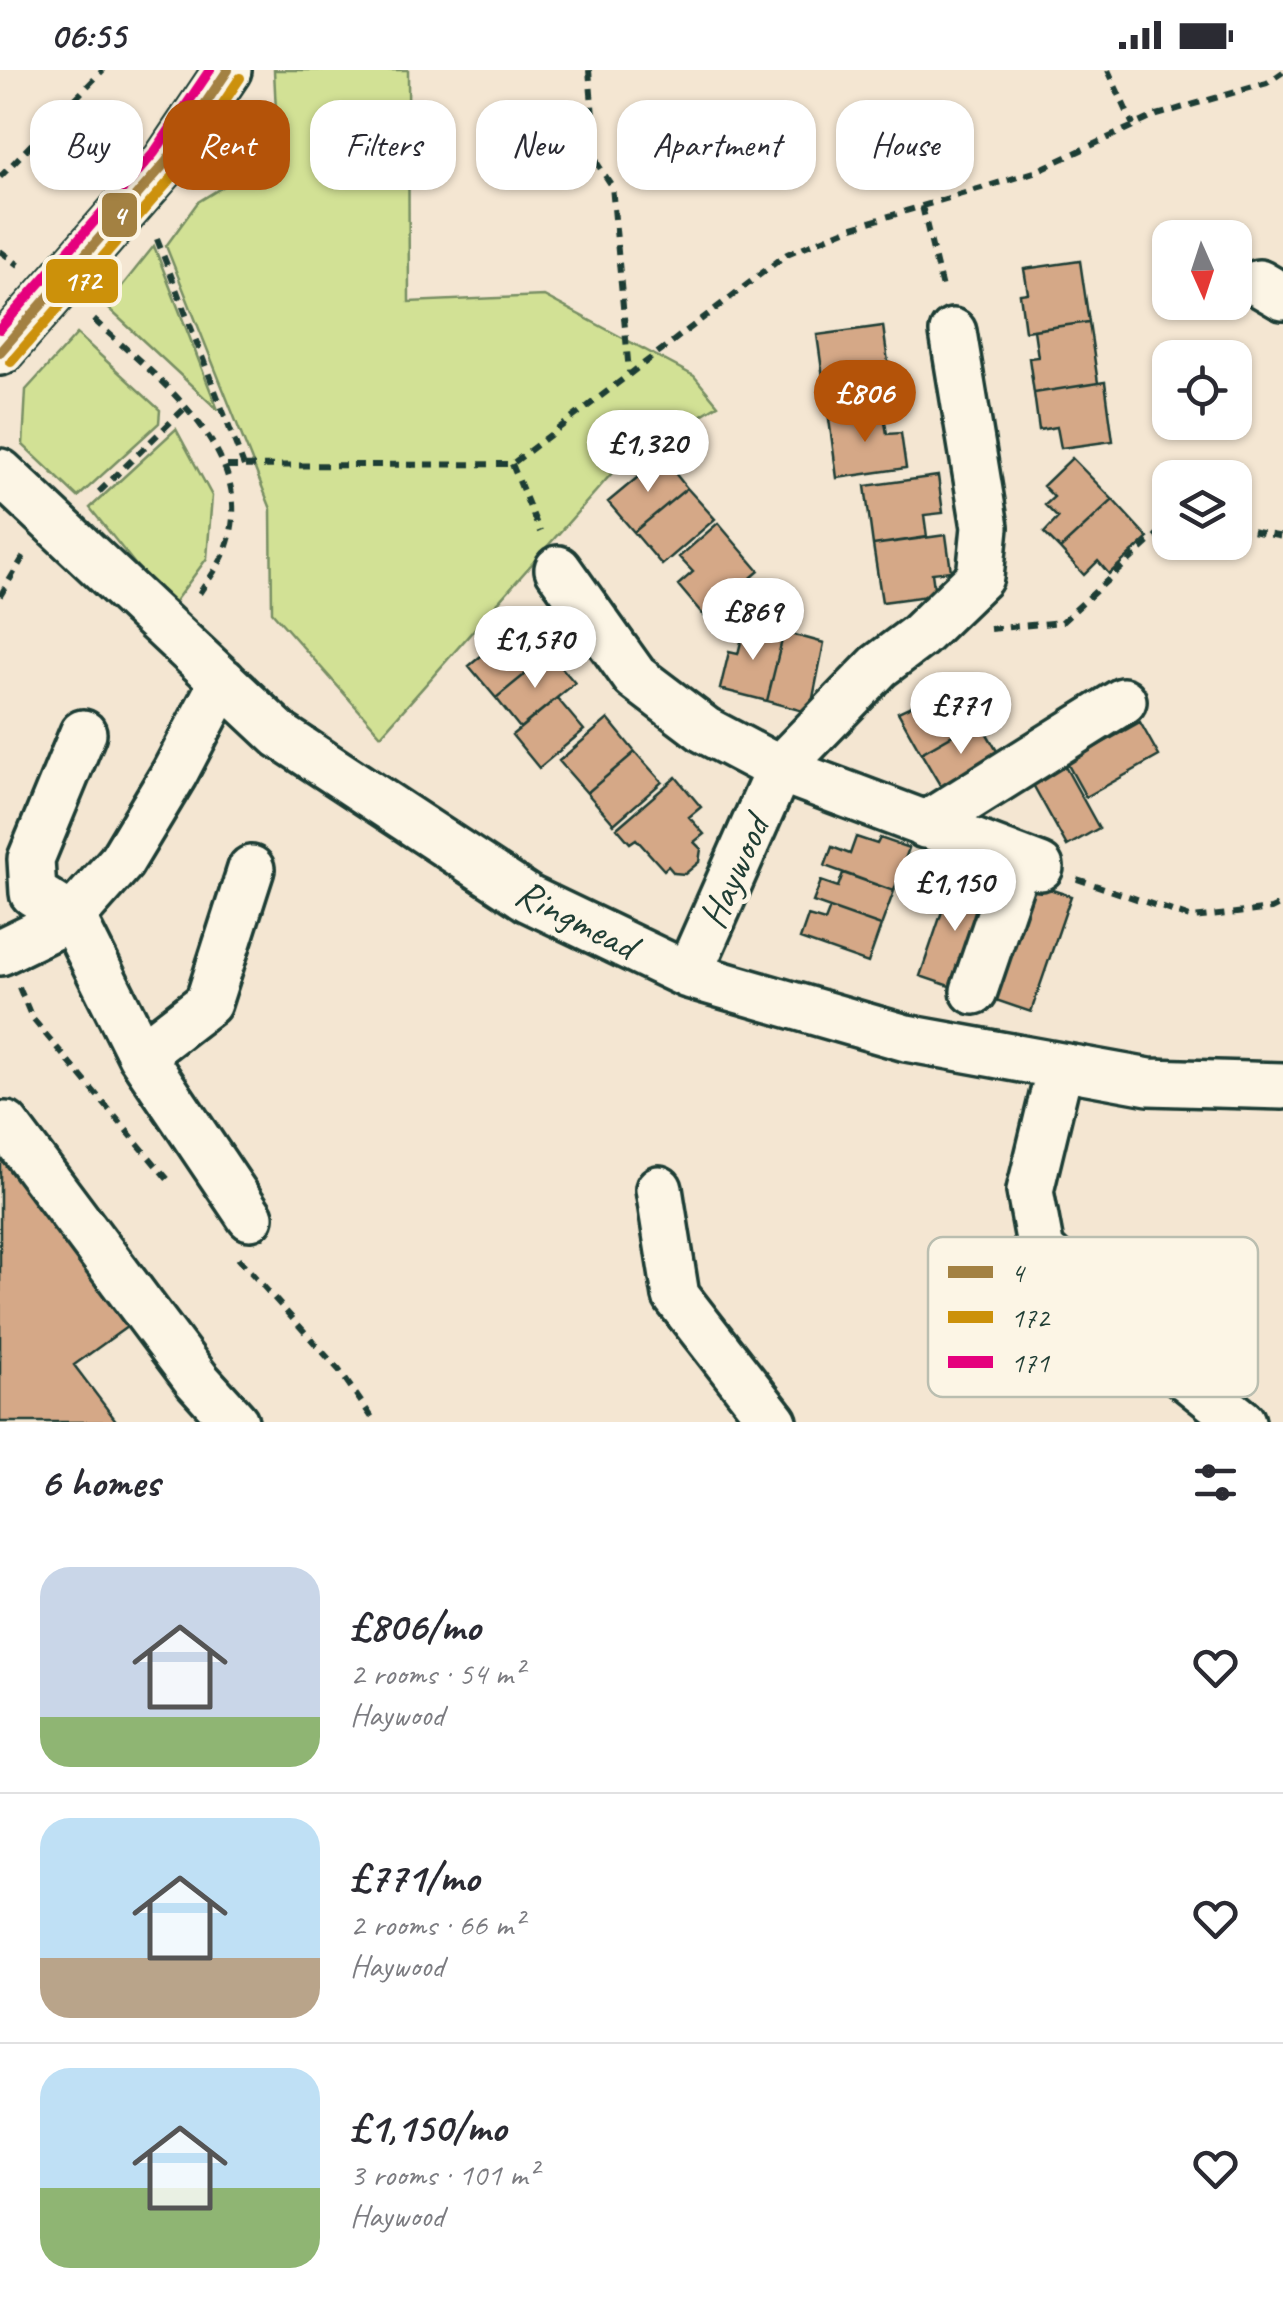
<!DOCTYPE html>
<html lang="en">
<head>
<meta charset="utf-8">
<style>
  body { margin:0; font-family:Caveat,sans-serif; background:#f2f2f3; color:#2b2b33; height:100vh; display:flex; flex-direction:column; font-size:38px; white-space:nowrap }
  * { box-sizing:border-box; margin:0 }
  p { font-size:32px; color:#7c7c81 }
  .icon { flex:none; width:55px; height:55px; fill:none; stroke:currentColor; stroke-width:2; stroke-linecap:round; stroke-linejoin:round }
  .map { position:relative; height:1352px; overflow:hidden }
  .panel { display:flex; flex-direction:column; background:#fff; flex:1 }
  .panel>* { flex:none }
  .top-card { position:absolute; left:30px; top:30px; width:1225px; height:90px; display:flex; gap:20px }
  .needle { width:65px; rotate:177deg }
  .fabs { position:absolute; left:1152px; top:150px; display:grid; gap:20px }
  .fabs a { display:grid; place-items:center; width:100px; height:100px; border-radius:20px; background:#fff; box-shadow:0 2px 8px #0004; font-size:50px }
  .price { position:absolute; translate:-50% -85px; padding:0 22px; border-radius:35px; background:#fff; color:#222; font-size:32px; line-height:65px; filter:drop-shadow(0 2px 5px #0008) }
  .price::after { content:''; position:absolute; left:50%; top:60px; width:30px; height:22px; margin-left:-15px; background:inherit; clip-path:polygon(0 0,100% 0,50% 100%) }
  .price.selected { background:#b45309; color:#fff }
  ul { padding:0; list-style:none }
  li { display:flex; align-items:center; gap:30px; height:250px; padding:0 40px }
  li+li { border-top:2px solid #e1e1e2 }
  li span { display:grid; place-items:center; flex:none; width:280px; height:200px; border-radius:30px; color:#555 }
  li>.icon { margin-inline-start:auto }
  span .icon { width:120px; height:120px; fill:#fffc; stroke-width:1 }
  li b { font-size:42px }
  h2 { display:flex; justify-content:space-between; align-items:center; height:120px; padding:0 40px; font-size:42px }
  .tag { padding:0 35px; border-radius:30px; background:#fff; box-shadow:0 2px 8px #0004; font-size:35px; line-height:90px }
  .tag.selected { background:#b45309; color:#fff }
  .status { display:flex; justify-content:space-between; align-items:center; height:70px; padding:0 50px; background:#fff; direction:ltr }
  .status svg { height:28px; fill:currentColor }
  .map>svg:first-child { display:block }
  .green { fill:#d2e195; stroke:#788f64; stroke-width:2.5 }
  .building { fill:#d5a887; stroke:#1f3d34; stroke-width:2.5 }
  .lines { fill:none; stroke-linecap:round; stroke-linejoin:round }
  .minor-casing { stroke:#1f3d34; stroke-width:52 }
  .path { stroke:#1f3d34; stroke-width:6; stroke-dasharray:10 8; stroke-linecap:butt }
  .minor { stroke:#fcf5e5; stroke-width:45 }
  .bus-1-casing { stroke:#fcf5e5; stroke-width:18 }
  .bus-2-casing { stroke:#fcf5e5; stroke-width:18 }
  .bus-3-casing { stroke:#fcf5e5; stroke-width:18 }
  .bus-1 { stroke:#a38142; stroke-width:10 }
  .bus-2 { stroke:#cc910a; stroke-width:10 }
  .bus-3 { stroke:#e5007d; stroke-width:10 }
  .labels { text-anchor:middle; dominant-baseline:central; stroke-width:9; stroke-linejoin:round; paint-order:stroke }
  .street-label { font-size:40px; fill:#1f3d34; stroke:#fcf5e5 }
  .key { fill:#fcf5e5; stroke:#babeb0; stroke-width:2.5 }
  .key-label { font-size:28px; fill:#1f3d34 }
  .line-badge { stroke:#fcf5e5; stroke-width:4 }
  .badge-label { font-size:28px; text-anchor:middle; font-weight:bold; fill:#fff }
</style>
</head>
<body>
<div class="status"><b>06:55</b><svg viewBox="0 0 49 12"><path d="M0 12V9h3v3zM5 12V6h3v6zM10 12V3h3v9zM15 12V0h3v12zM26 1h20v11H26zM47 4h2v5h-2z"/></svg></div>
<div class="map">
<svg width="1283" height="1352" viewBox="0 0 1283 1352">
  <rect width="100%" height="100%" fill="#f4e6d2"/>
  <filter id="ink" filterUnits="userSpaceOnUse"><feTurbulence type="fractalNoise" baseFrequency=".01" numOctaves="2"/><feDisplacementMap in="SourceGraphic" scale="20" xChannelSelector="R" yChannelSelector="G"/><feConvolveMatrix kernelMatrix="1 2 1 2 8 2 1 2 1" color-interpolation-filters="sRGB"/></filter>
  <g filter="url(#ink)">
    <path class="green" d="M274,0H408L409,232L544,226L694,306L718,335L620,394L381,665L272,542L271,439L166,176L198,132L278,83Z
      M154,176L218,340L106,236Z
      M77,264L160,340L159,353L78,427L23,375L26,320Z
      M176,359L212,426L207,488L170,538L90,438Z"/>
    <path class="building" d="M1080,191L1089,252L1025,261L1020,224L1028,223L1024,199Z
      M1089,252L1098,313L1034,323L1029,288L1038,287L1034,260Z
      M883,256L891,314L879,316L883,341L829,349L817,265Z
      M1105,312L1113,371L1061,378L1057,357L1039,360L1034,323Z
      M883,341L887,364L901,363L906,398L837,408L829,349Z
      M662,387L687,418L634,462L608,432Z
      M1072,388L1113,430L1060,479L1044,463L1058,448L1045,435L1054,427L1043,416Z
      M938,406L943,443L924,445L927,467L873,475L865,416Z
      M687,418L715,449L662,495L634,462Z
      M1113,430L1148,468L1109,504L1098,491L1084,505L1060,479Z
      M718,453L759,501L705,547L678,515L693,502L679,487Z
      M946,465L951,501L932,503L935,525L882,532L873,475Z
      M523,551L550,584L496,628L469,596Z
      M746,552L784,562L767,631L720,619L729,582L738,584Z
      M784,562L824,573L810,643L767,631Z
      M550,584L575,613L520,658L496,628Z
      M958,614L979,650L921,683L898,642Z
      M557,628L584,660L539,698L512,665Z
      M608,649L635,682L587,723L559,691Z
      M979,650L1001,688L947,727L921,683Z
      M1140,652L1159,686L1086,727L1067,693Z
      M635,682L662,712L614,754L587,723Z
      M1063,693L1099,758L1067,776L1031,711Z
      M676,707L701,737L689,747L704,764L694,772L701,779L699,792L685,804L674,803L668,796L664,800L636,769L630,773L617,758Z
      M856,767L877,774L880,768L909,778L894,821L825,796L832,777L850,784Z
      M843,803L894,821L881,856L813,832L821,811L838,817Z
      M953,809L990,821L958,919L920,906Z
      M1034,814L1071,826L1031,942L993,929Z
      M830,838L881,856L868,893L800,869L808,846L825,851Z
      M0,1084L138,1249L74,1295L117,1352H0Z"/>
    <g class="lines">
      <g class="minor-casing">
        <path id="minor" d="M1259,213L1283,227
          M0,282L166,92L228,0
          M0,402L281,666L529,829L688,905L906,968L1149,1012L1283,1016
          M558,499L635,607L705,660L779,699L1040,797
          M83,663L31,789L33,823L72,847L141,985L250,1147
          M925,755L1123,631
          M0,882L72,847L121,792L174,704L223,611
          M688,905L779,699L879,596L919,566L980,507L985,457L953,262
          M974,921L1019,789
          M141,985L208,933L251,799
          M1060,997L1030,1121L1041,1180L1108,1245L1242,1352
          M0,1055H6L197,1310L235,1352
          M659,1119L676,1226L774,1352"/>
      </g>
      <path class="path" d="M589,0L597,93L612,116L629,302
        M1108,0L1133,55
        M0,107L103,0
        M922,136L943,222
        M157,169L244,396
        M0,181L19,195
        M94,250C157,308 269,389 222,488C215,502 205,514 197,527
        M512,394L540,462
        M227,396L512,394L787,184L850,158L1034,102L1157,45L1267,13L1283,2
        M99,422L187,336
        M1235,458L1283,467
        M0,526L24,486
        M990,559L1062,552L1170,453
        M1077,809L1193,848L1271,839L1283,833
        M19,917L32,948L170,1112
        M238,1188L339,1300L375,1352"/>
      <use href="#minor" class="minor"/>
      <g class="bus-1-casing">
        <path id="bus-1" d="M0,282L166,92L228,0"/>
      </g>
      <g class="bus-2-casing">
        <path id="bus-2" d="M11,292L177,102L240,8"/>
      </g>
      <g class="bus-3-casing">
        <path id="bus-3" d="M0,259L154,83L210,0"/>
      </g>
      <use href="#bus-1" class="bus-1"/>
      <use href="#bus-2" class="bus-2"/>
      <use href="#bus-3" class="bus-3"/>
    </g>
  </g>
  <g class="labels">
    <g class="street-label">
      <text transform="translate(734 802) rotate(-66)">Haywood</text>
      <text transform="translate(576 849) rotate(27)">Ringmead</text>
    </g>
  </g>
  <rect x="928" y="1167" width="330" height="160" rx="15" class="key"/>
  <rect x="948" y="1196" width="45" height="12" fill="#a38142"/>
  <rect x="948" y="1241" width="45" height="12" fill="#cc910a"/>
  <rect x="948" y="1286" width="45" height="12" fill="#e5007d"/>
  <g class="key-label">
    <text x="1011" y="1212">4</text>
    <text x="1011" y="1257">172</text>
    <text x="1011" y="1302">171</text>
  </g>
  <g class="line-badge">
    <rect x="100" y="121" width="39" height="48" rx="10" fill="#a38142"/>
    <rect x="44" y="187" width="76" height="48" rx="10" fill="#cc910a"/>
  </g>
  <g class="badge-label">
    <text x="119" y="155">4</text>
    <text x="82" y="220">172</text>
  </g>
</svg>
<div class="fabs">
<a><svg class="needle" viewBox="-14 -14 28 28"><path d="M0-13l5 13h-10z" fill="#e53935"/><path d="M0 13l5-13h-10z" fill="#7c7c81"/></svg></a>
<a><svg class="icon" aria-label="locate" viewBox="0 0 24 24"><circle cx="12" cy="12" r="6"/><path d="M12 2v4M12 18v4M2 12h4M18 12h4"/></svg></a>
<a><svg class="icon" aria-label="layers" viewBox="0 0 24 24"><path d="M12 4l9 5-9 5-9-5zM3 14l9 5 9-5"/></svg></a>
</div>
<b class="price selected" style="left:865px;top:375px">£806</b>
<b class="price" style="left:648px;top:425px">£1,320</b>
<b class="price" style="left:753px;top:593px">£869</b>
<b class="price" style="left:535px;top:621px">£1,570</b>
<b class="price" style="left:961px;top:687px">£771</b>
<b class="price" style="left:955px;top:864px">£1,150</b>
<div class="top-card">
<a class="tag">Buy</a>
<a class="tag selected">Rent</a>
<a class="tag">Filters</a>
<a class="tag">New</a>
<a class="tag">Apartment</a>
<a class="tag">House</a>
</div>
</div>
<section class="panel">
<h2>6 homes<svg class="icon" aria-label="filters" viewBox="0 0 24 24"><path d="M4 7h16M4 17h16"/><circle cx="9" cy="7" r="2"/><circle cx="15" cy="17" r="2"/></svg></h2>
<ul>
<li><span style="background:linear-gradient(#c9d6e8 75%,#8fb573 0)"><svg class="icon" aria-label="home" viewBox="0 0 24 24"><path d="M3 11l9-7 9 7M6 9v11h12V9"/></svg></span><div><b>£806/mo</b><p>2 rooms · 54 m²</p><p>Haywood</p></div><svg class="icon" aria-label="heart" viewBox="0 0 24 24"><path d="M12 20l-8-8c-3-5 5-10 8-4 3-6 11-1 8 4z"/></svg></li>
<li><span style="background:linear-gradient(#bfe0f5 70%,#b9a48a 0)"><svg class="icon" aria-label="home" viewBox="0 0 24 24"><path d="M3 11l9-7 9 7M6 9v11h12V9"/></svg></span><div><b>£771/mo</b><p>2 rooms · 66 m²</p><p>Haywood</p></div><svg class="icon" aria-label="heart" viewBox="0 0 24 24"><path d="M12 20l-8-8c-3-5 5-10 8-4 3-6 11-1 8 4z"/></svg></li>
<li><span style="background:linear-gradient(#bfe0f5 60%,#8fb573 0)"><svg class="icon" aria-label="home" viewBox="0 0 24 24"><path d="M3 11l9-7 9 7M6 9v11h12V9"/></svg></span><div><b>£1,150/mo</b><p>3 rooms · 101 m²</p><p>Haywood</p></div><svg class="icon" aria-label="heart" viewBox="0 0 24 24"><path d="M12 20l-8-8c-3-5 5-10 8-4 3-6 11-1 8 4z"/></svg></li>
</ul>
</section>
</body>
</html>
